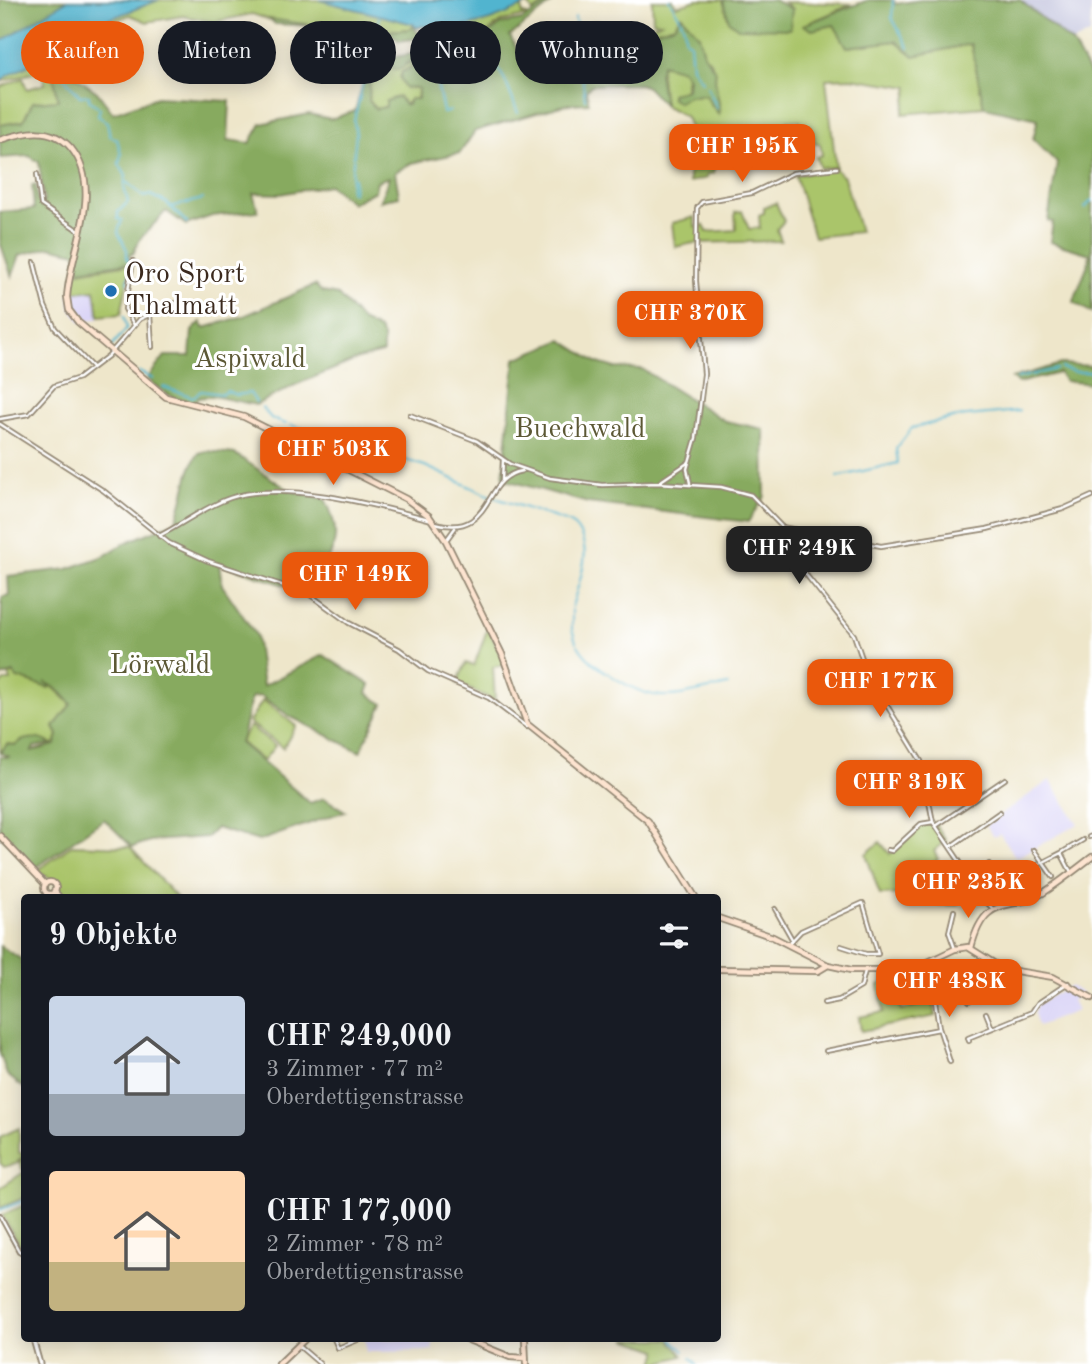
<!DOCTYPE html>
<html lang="de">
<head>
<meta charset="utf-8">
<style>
  body { margin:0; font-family:"Old Standard TT",serif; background:#242831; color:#f1f3f6; height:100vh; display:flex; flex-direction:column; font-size:26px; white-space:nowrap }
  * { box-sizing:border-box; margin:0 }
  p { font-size:23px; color:#9ea1a6 }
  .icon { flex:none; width:38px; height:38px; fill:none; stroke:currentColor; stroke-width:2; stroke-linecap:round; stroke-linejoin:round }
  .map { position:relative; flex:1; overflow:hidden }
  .side { position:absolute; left:21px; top:894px; width:700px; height:448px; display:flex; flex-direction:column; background:#171b24; border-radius:7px; box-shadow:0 4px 18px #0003 }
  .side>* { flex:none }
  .hud { position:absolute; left:21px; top:21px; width:700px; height:63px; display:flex; gap:14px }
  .price { position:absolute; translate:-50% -60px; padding:0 16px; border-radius:14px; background:#ea580c; color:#fff; font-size:23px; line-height:46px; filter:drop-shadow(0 2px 4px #0008) }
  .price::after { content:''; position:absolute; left:50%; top:42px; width:21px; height:16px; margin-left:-10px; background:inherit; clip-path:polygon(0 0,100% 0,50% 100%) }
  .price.selected { background:#222; color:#fff }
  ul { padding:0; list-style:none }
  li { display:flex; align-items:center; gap:21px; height:175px; padding:0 28px }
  li span { display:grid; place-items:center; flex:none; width:196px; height:140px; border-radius:7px; color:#555 }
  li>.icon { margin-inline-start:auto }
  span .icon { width:84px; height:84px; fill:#fffc; stroke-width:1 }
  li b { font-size:30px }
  h2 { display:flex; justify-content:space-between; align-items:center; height:84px; padding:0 28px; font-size:30px }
  .tag { padding:0 24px; border-radius:32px; background:#171b24; box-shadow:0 4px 18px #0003; font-size:24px; line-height:63px }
  .tag.selected { background:#ea580c; color:#fff }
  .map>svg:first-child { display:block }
  .built { fill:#dbd6f7 }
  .industrial { fill:#c1c2dd }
  .green { fill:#aac56b; stroke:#727844; stroke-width:2 }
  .forest { fill:#87aa5f; stroke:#616a3e; stroke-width:2 }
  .water { fill:#51b4cf; stroke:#466f76; stroke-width:2 }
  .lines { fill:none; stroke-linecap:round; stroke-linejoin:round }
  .stream { stroke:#51b4cf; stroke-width:2 }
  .minor-casing { stroke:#948874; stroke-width:6 }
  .tertiary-casing { stroke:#948874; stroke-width:7 }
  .secondary-casing { stroke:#948874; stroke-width:8 }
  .minor { stroke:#fff; stroke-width:2.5 }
  .tertiary { stroke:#fff; stroke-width:3.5 }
  .secondary { stroke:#fde4d0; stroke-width:4.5 }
  .poi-dot { fill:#1f6fb2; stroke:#fff; stroke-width:2.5 }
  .labels { text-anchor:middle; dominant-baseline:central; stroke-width:6; stroke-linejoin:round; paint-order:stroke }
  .poi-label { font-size:28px; fill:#3b2a1e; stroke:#fff; text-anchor:start }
  .park-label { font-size:28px; fill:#5c5835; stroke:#fff }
</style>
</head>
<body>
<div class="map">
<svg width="1092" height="1364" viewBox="0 0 1092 1364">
  <rect width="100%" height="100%" fill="#fff"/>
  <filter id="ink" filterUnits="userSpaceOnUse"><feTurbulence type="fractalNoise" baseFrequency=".0143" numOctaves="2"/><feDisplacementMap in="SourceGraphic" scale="14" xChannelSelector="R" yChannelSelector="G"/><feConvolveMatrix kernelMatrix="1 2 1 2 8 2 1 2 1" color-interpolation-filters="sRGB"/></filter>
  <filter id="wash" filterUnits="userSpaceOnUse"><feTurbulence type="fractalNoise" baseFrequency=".00686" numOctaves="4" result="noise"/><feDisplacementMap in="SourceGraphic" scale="28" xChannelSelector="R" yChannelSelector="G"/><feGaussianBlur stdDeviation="1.57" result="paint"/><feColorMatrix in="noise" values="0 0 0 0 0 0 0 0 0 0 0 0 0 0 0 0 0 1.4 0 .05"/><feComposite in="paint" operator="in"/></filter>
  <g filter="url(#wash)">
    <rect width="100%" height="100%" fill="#eee6ca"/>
    <path class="built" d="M95,290L99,318L81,322L71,309L69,293Z
      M1050,780L1078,824L1016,858L1000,834L994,837L986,825Z
      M1070,986L1083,994L1072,1000L1077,1011L1038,1026L1034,1013L1038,1004Z
      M365,1339H434L432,1351L366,1352Z"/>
    <path class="industrial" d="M1020,0H1092L1090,34L1072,43Z"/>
    <path class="green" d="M0,0H550L533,12L528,4L522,7V14L528,15L500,22L479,40L457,46L449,36H435L434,32L450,29L419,26V28L414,25L411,29L388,31L340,21L319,26L276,22L252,14L214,22L183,16L147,22L130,15L50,45L45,62L53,71H40L0,82Z
      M652,0H673L676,6L697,0H723L729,21L792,9L784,2L852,4L804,25L812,30L834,24L848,47L896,41L914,56L971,44L984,107L903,114L909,87L851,78L826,79L836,167L820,168L816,157L822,155L820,144H815L811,126L801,129L800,120L787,121L788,125L779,127L775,135L761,143L764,158L743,169L728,157L714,156V173L707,174V178L689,182L690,128L686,117L664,105L660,65C689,59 692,83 678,102L688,96L706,95L711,105L712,63L704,55L698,35L681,15L675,25C654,32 630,34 620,55L594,57L582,53L575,26C582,24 590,21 598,21C619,20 640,33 661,22L653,21Z
      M369,57L388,58L402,65L411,60L412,67L407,71L418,90L417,100H410L405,105L398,97L386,101L387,106L377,109L369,101L370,80L374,67L368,66Z
      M42,73H53L58,100L33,102L23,121L0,125V87L23,78L27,89L45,84Z
      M835,169L844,177L860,232L814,237L795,175Z
      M776,203L784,221L777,229L781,241L694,243L675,247L672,223L695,217V227L704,225L707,232L736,230L735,212L742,211L749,229L760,228L759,215L764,213V207Z
      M131,264L121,314L99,316L95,290L75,292L73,275L78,272Z
      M488,627L506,665L493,667L495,701L457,683L466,663L474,666Z
      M13,674L45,687L52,686L71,704L54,727L58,735L55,744L24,740L16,745L7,744L0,753V687L4,681H11L9,675Z
      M263,700L296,726L283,748L249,722Z
      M250,726L275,746L263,761L240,742Z
      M934,822L946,841L934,851L938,859L926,869V896L954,897L970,886L980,895L961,897L957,905L905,903L903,894L880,895L866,854L880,842L890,854L922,825Z
      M72,845L130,847L177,898H81L69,894L63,898L56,882L37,871Z
      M883,972H901L899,979L891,981L902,1010L933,1001L936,1016L861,1031L859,1017L884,1012L879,985L882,983Z
      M19,1128V1153L24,1154L16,1164L4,1167L0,1163V1137Z
      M24,1156V1198L0,1208V1188L24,1172L19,1163Z
      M24,1205V1253L2,1215Z
      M626,1339H670L683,1356L654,1364L658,1350Z"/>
    <path class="forest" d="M0,0H68L0,42Z
      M553,0H556L510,36L530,76L562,78L576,56L575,26L582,53L594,57L620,55C630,34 653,32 675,25L681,15L699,35L704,54L716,72C712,87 722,98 719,115L705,95L688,96L678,102L671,97V94L687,89L688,78L683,70L662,64L659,73L664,105L647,87L640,84L591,85L586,91L589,103L568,104L475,131L460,153L412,163L395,172L399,196L380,201L389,177L377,181L375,191L352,203L329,185L280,194L253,193L258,211L212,216L186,225L166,211L140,239L133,254H130L129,263L79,270L76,267L77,253L50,247L20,255L12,277L0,242V212L34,209L32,185H36L38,202H44L39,162L29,156L0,158V125L23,121L33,102L58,100L52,67L39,53L50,45L60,57V65L97,92L113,113L157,97L230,101L228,140L250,143L261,124L309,114L331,119L355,111L368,66L374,67L370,80L369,101L376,109L386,107V101L399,97L404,104L408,105L410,99H418V89L405,88L400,78L402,72L412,67L411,61L398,70L393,69L388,58L478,43L501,24L522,20Z
      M723,0H774L792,9L790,29L738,28L729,21Z
      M868,0H894L895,4L921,0H1020L1072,43L1092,78V313L1074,302C1078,285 1088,271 1090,254L1050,242L1053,222L1048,221L1057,163L1033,139L1038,119L984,107L971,44L914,56L896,41L847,47L834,25L812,30L803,25Z
      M270,19L318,26L320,22L325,25L340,21L388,31L411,29L415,25L416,32H434L435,36L399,41C392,32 379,29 370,35L366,31L334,27L312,29L311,26L275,24Z
      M315,285L322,292L338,295L362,321L379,330L383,337V353L358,359L295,385L256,405L213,396L198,398L194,403C174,400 162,392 147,379L165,356H190L192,331L201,322L204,328L244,316Z
      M562,340L598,363L615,368L642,369L725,421L764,429L765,496L748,522L588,503L503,479L515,359Z
      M1061,364L1092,366V384L1065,381L1059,373L1018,383L1012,378Z
      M206,451L235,454L289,490L325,499C347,542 329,554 311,594L219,563L222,585L256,635L263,686L323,655L370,685L367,693L383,704L360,752L289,716L261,696L252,697C246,712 246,727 240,743L310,803L324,798L345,811L259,841L216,828L207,837L150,841L132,847L104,819L34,869L0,834V757H10L0,753L7,744L16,745C24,736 41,737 51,744L34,747L32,751L55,745L58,735L54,727L71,704C62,693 57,688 45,682L50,686L49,688L17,678L14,673L0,677L2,597L9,595L8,576L67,569L104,556L125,543L175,522C186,500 184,473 199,453Z
      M0,946L24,961V1088L7,1075L0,1054Z"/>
    <path class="water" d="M159,0L73,33L42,50L33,63L7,76L0,82V42L68,0Z
      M319,0H535C510,14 480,25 451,29C441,30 425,23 417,28L413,24Z"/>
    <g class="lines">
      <path class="stream" d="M669,0C676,10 687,27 685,39L690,43L692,67L702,81
        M893,0L892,18L909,48
        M575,17L585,99
        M469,26L479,39
        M482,42L505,80L518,113
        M38,51L42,59L54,63L56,68
        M430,52L443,111
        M370,54L369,34L378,30L379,17
        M419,70V55L430,52
        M62,75L80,96L89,95V100L100,108L98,116L107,122L110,136L117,139L121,154L119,164L126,176L124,187L128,202L118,212V219L122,220L118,232L127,250V259L131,262L130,273
        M707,86L717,108
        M443,113L450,111
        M125,181L144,197L150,195L167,203L187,223
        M350,192L356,134L354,121L369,57
        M353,193L354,178
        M170,207L203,199
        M1085,208L1092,200
        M128,283L129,276
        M112,346L127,328L124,316
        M1061,368L1075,372H1092
        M139,372L153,379
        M1017,378L1057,369
        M163,387L193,397L201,391L222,394L227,391L236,395L250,393L256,402
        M262,408L272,419L286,424
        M291,425L425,466L490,496L571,523C597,545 579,579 572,607
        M837,477L898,463L896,449L912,428L957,417L1019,411
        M572,610V629L576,642
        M578,645C585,658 597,666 609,674C657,707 674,696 728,685
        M0,1210L24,1201
        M672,1339L684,1351
        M691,1358L697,1364"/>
    </g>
  </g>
  <g filter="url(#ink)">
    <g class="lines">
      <g class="minor-casing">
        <path id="minor" d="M37,174L41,205L79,231
          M133,261L125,309L134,325
          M34,262L45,306L55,328L92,367
          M150,314L152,347
          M410,415L477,441L510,464L550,478L602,485L658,483L689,462
          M0,419L29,414L54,386L79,378L108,356L140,319L175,303
          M0,424L104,491L169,543L208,561L309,594L349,623L399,649L428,671L489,698L527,727
          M502,481L503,460
          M658,483L721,487L751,495L782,527L807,576L854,635L867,673L921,761L933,822L962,865L968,883L993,909
          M690,483L687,469L696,438L704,374L696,281L697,208L702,202L752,193L793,173L837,168
          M435,523C494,539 482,477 522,471
          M782,527L881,546L987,529L1063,509L1092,496
          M159,536C183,524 204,507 230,498C285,480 375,505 432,520
          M447,539L455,528
          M936,826L1005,779
          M1089,837L1092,836
          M950,847L1000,812
          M888,850L892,851L921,824L933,822
          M1034,850L1053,877
          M989,864L1004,904
          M1071,872L1061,853L1083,840
          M1002,897L1015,887L1030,869L1061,853
          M775,909L792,939
          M954,911L949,932L955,949
          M789,944L801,931L863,903L878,954H866L841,946
          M933,961L961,979
          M963,977L973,997L969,1001
          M984,999L985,980L996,976V965
          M824,1003L839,1000L861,987L865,971
          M986,1013L992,1028
          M969,1041L968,1038L1032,1012L1038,1003L1068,983
          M826,1051L939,1029
          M950,1062L939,1028L935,1001L986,959
          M0,1216L19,1251L24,1254
          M334,1339L338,1348L360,1339
          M299,1346L320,1364"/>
      </g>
      <g class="tertiary-casing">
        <path id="tertiary" d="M45,898L47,893
          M24,967V1000
          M33,1339L40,1364"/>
      </g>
      <g class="secondary-casing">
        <path id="secondary" d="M0,140C25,132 51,125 71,148C105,190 70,250 67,297L69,310L78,322L166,397L244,417L406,499L429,516L446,541L502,654L527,724L648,821L696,898
          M0,836L45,884
          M44 888a6 6 0 1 1 12 0a6 6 0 1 1-12 0Z
          M54,891L60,898
          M718,918L773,937L828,965L851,970H911L955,949L968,947L1003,969L1053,977L1092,998
          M971,948C985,892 1009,913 1043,893C1060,882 1076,869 1092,857
          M718,969L818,971L828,965
          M466,1339L510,1357L524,1358
          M525,1339L526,1364
          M279,1364L305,1339"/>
      </g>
      <use href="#minor" class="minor"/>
      <use href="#tertiary" class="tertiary"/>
      <use href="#secondary" class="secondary"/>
    </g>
  </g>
  <circle class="poi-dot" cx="111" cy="291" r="7"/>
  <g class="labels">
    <g class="poi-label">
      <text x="125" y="275">Oro Sport<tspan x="125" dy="32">Thalmatt</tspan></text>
    </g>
    <g class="park-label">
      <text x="250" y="360">Aspiwald</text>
      <text x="580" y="430">Buechwald</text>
      <text x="160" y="666">Lörwald</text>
    </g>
  </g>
</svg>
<b class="price" style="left:742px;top:184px">CHF 195K</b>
<b class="price" style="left:690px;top:351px">CHF 370K</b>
<b class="price" style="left:333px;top:487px">CHF 503K</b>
<b class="price selected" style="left:799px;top:586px">CHF 249K</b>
<b class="price" style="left:355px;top:612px">CHF 149K</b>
<b class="price" style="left:880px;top:719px">CHF 177K</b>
<b class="price" style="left:909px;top:820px">CHF 319K</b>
<b class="price" style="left:968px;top:920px">CHF 235K</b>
<b class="price" style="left:949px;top:1019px">CHF 438K</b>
<div class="hud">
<a class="tag selected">Kaufen</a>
<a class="tag">Mieten</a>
<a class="tag">Filter</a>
<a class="tag">Neu</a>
<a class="tag">Wohnung</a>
</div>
<section class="side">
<h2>9 Objekte<svg class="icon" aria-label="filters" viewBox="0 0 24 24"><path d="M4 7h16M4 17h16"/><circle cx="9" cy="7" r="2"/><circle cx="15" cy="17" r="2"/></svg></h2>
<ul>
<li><span style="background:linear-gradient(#c9d6e8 70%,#9aa5b1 0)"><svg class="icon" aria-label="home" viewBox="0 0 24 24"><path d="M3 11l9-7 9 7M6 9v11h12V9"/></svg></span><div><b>CHF 249,000</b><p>3 Zimmer · 77 m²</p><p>Oberdettigenstrasse</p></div></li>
<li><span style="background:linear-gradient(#ffd9b3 65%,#c2b280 0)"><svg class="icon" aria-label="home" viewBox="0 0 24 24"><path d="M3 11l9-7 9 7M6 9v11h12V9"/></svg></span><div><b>CHF 177,000</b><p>2 Zimmer · 78 m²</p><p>Oberdettigenstrasse</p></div></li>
</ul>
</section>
</div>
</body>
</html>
